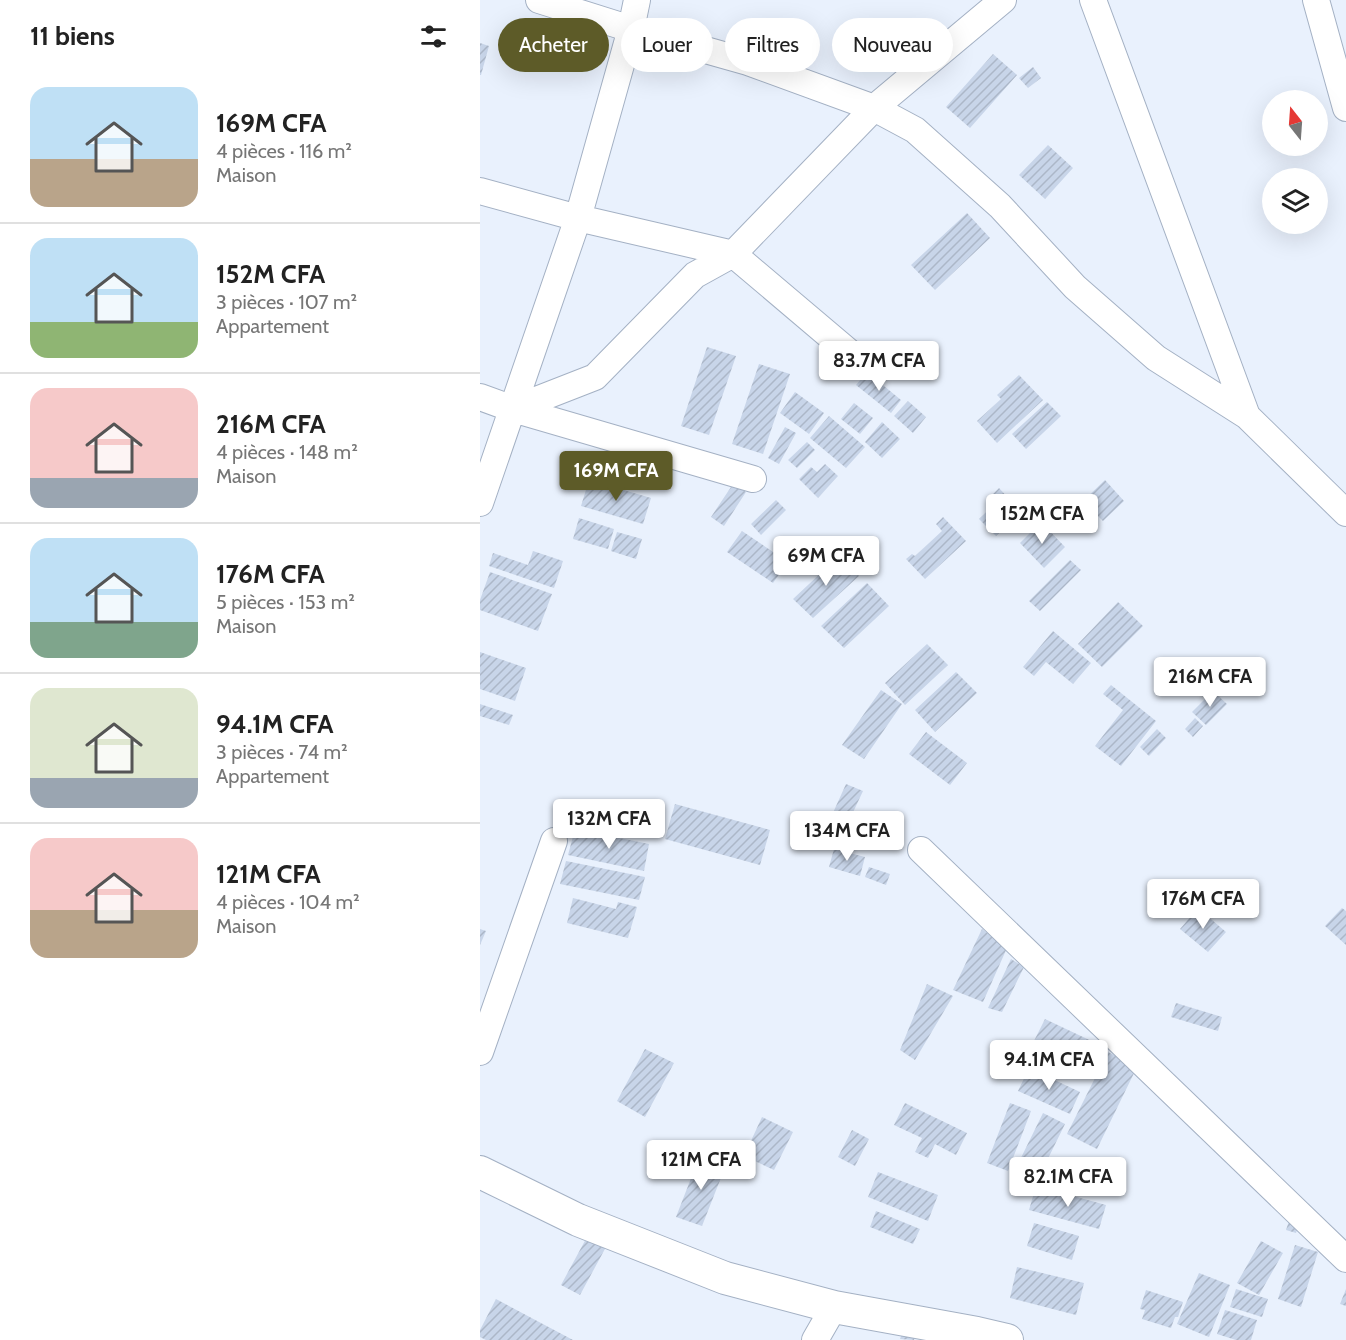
<!DOCTYPE html>
<html lang="fr">
<head>
<meta charset="utf-8">
<style>
  body { margin:0; font-family:Cabin,sans-serif; background:#f2f2f2; color:#222; height:100vh; display:flex; flex-direction:column; font-size:22px; white-space:nowrap }
  * { box-sizing:border-box; margin:0 }
  p { font-size:20px; color:#767676 }
  .icon { flex:none; width:33px; height:33px; fill:none; stroke:currentColor; stroke-width:2; stroke-linecap:round; stroke-linejoin:round }
  .map { position:relative; flex:1; overflow:hidden }
  .details { display:flex; flex-direction:column; background:#fff; width:480px }
  .details>* { flex:none }
  .top-card { position:absolute; left:18px; top:18px; width:570px; height:54px; display:flex; gap:12px }
  .needle { width:39px; rotate:343deg }
  .fabs { position:absolute; left:782px; top:90px; display:grid; gap:12px }
  .fabs a { display:grid; place-items:center; width:66px; height:66px; border-radius:50%; background:#fff; box-shadow:0 6px 24px #0002; font-size:30px }
  .price { position:absolute; translate:-50% -51px; padding:0 14px; border-radius:6px; background:#fff; color:#222; font-size:20px; line-height:39px; filter:drop-shadow(0 2px 3px #0008) }
  .price::after { content:''; position:absolute; left:50%; top:36px; width:18px; height:14px; margin-left:-9px; background:inherit; clip-path:polygon(0 0,100% 0,50% 100%) }
  .price.active { background:#5d5b28; color:#fff }
  ul { padding:0; list-style:none }
  li { display:flex; align-items:center; gap:18px; height:150px; padding:0 30px }
  li+li { border-top:2px solid #e0e0e0 }
  li span { display:grid; place-items:center; flex:none; width:168px; height:120px; border-radius:18px; color:#555 }
  li>.icon { margin-inline-start:auto }
  span .icon { width:72px; height:72px; fill:#fffc; stroke-width:1 }
  li b { font-size:26px }
  h2 { display:flex; justify-content:space-between; align-items:center; height:72px; padding:0 30px; font-size:26px }
  .chip { padding:0 21px; border-radius:27px; background:#fff; box-shadow:0 6px 24px #0002; font-size:21px; line-height:54px }
  .chip.active { background:#5d5b28; color:#fff }
  main { display:flex; flex:1; min-height:0 }
  .map>svg:first-child { display:block }
  .building { fill:url(#building-hatch) }
  .lines { fill:none; stroke-linecap:round; stroke-linejoin:round }
  .minor-casing { stroke:#a4b1c4; stroke-width:28 }
  .tertiary-casing { stroke:#a4b1c4; stroke-width:34 }
  .minor { stroke:#fff; stroke-width:26 }
  .tertiary { stroke:#fff; stroke-width:32 }
</style>
</head>
<body>
<main>
<section class="details">
<h2>11 biens<svg class="icon" aria-label="filters" viewBox="0 0 24 24"><path d="M4 7h16M4 17h16"/><circle cx="9" cy="7" r="2"/><circle cx="15" cy="17" r="2"/></svg></h2>
<ul>
<li><span style="background:linear-gradient(#bfe0f5 60%,#b9a48a 0)"><svg class="icon" aria-label="home" viewBox="0 0 24 24"><path d="M3 11l9-7 9 7M6 9v11h12V9"/></svg></span><div><b>169M CFA</b><p>4 pièces · 116 m²</p><p>Maison</p></div></li>
<li><span style="background:linear-gradient(#bfe0f5 70%,#8fb573 0)"><svg class="icon" aria-label="home" viewBox="0 0 24 24"><path d="M3 11l9-7 9 7M6 9v11h12V9"/></svg></span><div><b>152M CFA</b><p>3 pièces · 107 m²</p><p>Appartement</p></div></li>
<li><span style="background:linear-gradient(#f6c9c9 75%,#9aa5b1 0)"><svg class="icon" aria-label="home" viewBox="0 0 24 24"><path d="M3 11l9-7 9 7M6 9v11h12V9"/></svg></span><div><b>216M CFA</b><p>4 pièces · 148 m²</p><p>Maison</p></div></li>
<li><span style="background:linear-gradient(#bfe0f5 70%,#7fa58c 0)"><svg class="icon" aria-label="home" viewBox="0 0 24 24"><path d="M3 11l9-7 9 7M6 9v11h12V9"/></svg></span><div><b>176M CFA</b><p>5 pièces · 153 m²</p><p>Maison</p></div></li>
<li><span style="background:linear-gradient(#dfe7d0 75%,#9aa5b1 0)"><svg class="icon" aria-label="home" viewBox="0 0 24 24"><path d="M3 11l9-7 9 7M6 9v11h12V9"/></svg></span><div><b>94.1M CFA</b><p>3 pièces · 74 m²</p><p>Appartement</p></div></li>
<li><span style="background:linear-gradient(#f6c9c9 60%,#b9a48a 0)"><svg class="icon" aria-label="home" viewBox="0 0 24 24"><path d="M3 11l9-7 9 7M6 9v11h12V9"/></svg></span><div><b>121M CFA</b><p>4 pièces · 104 m²</p><p>Maison</p></div></li>
</ul>
</section>
<div class="map">
<svg width="866" height="1340" viewBox="0 0 866 1340">
  <defs>
    <pattern id="building-hatch" width="6" height="6" patternUnits="userSpaceOnUse" patternTransform="scale(1.5)"><rect width="6" height="6" fill="#c8d5e9"/><path d="M-1 1l2-2M0 6l6-6M5 7l2-2" fill="none" stroke="#acb7c8"/></pattern>
  </defs>
  <rect width="100%" height="100%" fill="#e9f1fd"/>
  <path class="building" d="M0,43L9,46L1,75H0Z
    M513,54L537,75L490,128L466,107Z
    M553,67L561,78L548,88L539,78Z
    M568,145L593,168L565,199L539,175Z
    M487,213L510,238L455,290L431,265Z
    M227,347L256,356L229,435L201,426Z
    M279,364L310,374L283,454L252,444Z
    M387,372L421,400L411,413L376,385Z
    M539,375L563,400L517,443L497,421L521,399L517,395Z
    M315,392L344,413L329,434L300,413Z
    M428,401L446,417L433,433L414,416Z
    M567,402L581,416L546,449L532,434Z
    M374,403L393,418L380,434L361,419Z
    M349,416L385,447L366,468L330,438Z
    M402,422L420,439L402,458L385,442Z
    M305,427L316,433L299,464L288,458Z
    M327,442L335,450L317,468L308,460Z
    M345,464L358,476L338,498L319,479L331,467L337,472Z
    M109,480L171,498L163,524L101,506Z
    M625,480L644,501L623,521L603,501Z
    M253,484L266,492L244,526L231,517Z
    M519,488L541,512L516,536L499,519L518,501L512,495Z
    M296,500L306,510L281,535L271,524Z
    M463,517L486,541L445,579L426,559L432,554L435,556L462,531L456,524Z
    M99,518L134,529L128,549L93,539Z
    M561,522L585,547L564,568L540,543Z
    M262,531L308,562L293,583L247,552Z
    M137,532L162,539L156,559L131,551Z
    M53,551L83,561L74,588L9,566L13,553L48,565Z
    M359,556L379,576L333,618L313,599Z
    M590,560L601,570L560,611L549,601Z
    M10,572L72,594L58,631L0,610V600Z
    M387,583L409,606L364,648L341,626Z
    M638,602L663,626L622,667L598,644Z
    M573,631L611,663L593,684L566,662L554,676L543,667Z
    M447,644L468,665L425,705L405,683Z
    M0,652L46,668L35,701L0,689Z
    M476,672L497,693L455,732L435,710Z
    M631,685L676,721L641,766L615,746L643,710L623,694Z
    M401,690L422,704L384,759L362,745Z
    M733,691L747,704L726,725L712,712Z
    M0,704L33,715L29,725L0,716Z
    M715,718L723,726L713,737L705,729Z
    M677,729L686,738L669,756L660,747Z
    M446,732L487,763L470,785L429,754Z
    M366,784L383,791L368,823L352,815Z
    M195,804L290,830L280,865L185,839Z
    M95,829L169,844L164,871L88,855Z
    M354,849L385,857L380,876L349,867Z
    M86,861L165,877L159,900L80,884Z
    M389,867L410,874L406,885L385,877Z
    M93,898L136,909L138,902L157,907L148,938L87,923Z
    M718,908L746,932L728,952L700,929Z
    M862,908L866,911V945L845,926Z
    M0,929L6,931L0,945Z
    M502,929L527,948L503,1002L473,990Z
    M531,959L544,967L522,1012L508,1008Z
    M447,984L473,996L435,1060L420,1050Z
    M696,1003L742,1017L738,1031L691,1017Z
    M565,1019L622,1046L611,1069L554,1041Z
    M165,1049L194,1063L165,1117L137,1101Z
    M628,1052L657,1067L617,1149L587,1134Z
    M549,1068L600,1092L590,1114L538,1091Z
    M425,1103L487,1133L476,1155L455,1144L448,1158L435,1152L442,1138L414,1125Z
    M530,1103L551,1111L528,1171L507,1163Z
    M563,1113L585,1124L557,1181L535,1170Z
    M282,1117L313,1132L294,1170L264,1156Z
    M372,1130L389,1139L375,1166L358,1157Z
    M220,1155L246,1165L222,1226L196,1217Z
    M577,1159L642,1176L638,1191L573,1174Z
    M398,1172L458,1195L448,1221L388,1197Z
    M556,1186L626,1205L619,1229L549,1210Z
    M396,1211L440,1229L433,1244L390,1227Z
    M810,1218L820,1221L816,1233L806,1230Z
    M554,1223L599,1236L592,1260L547,1246Z
    M107,1237L126,1247L100,1295L81,1285Z
    M781,1241L803,1253L779,1295L757,1283Z
    M815,1245L838,1252L821,1307L798,1299Z
    M537,1267L604,1283L596,1315L530,1298Z
    M719,1273L750,1285L729,1337L697,1324Z
    M756,1289L788,1299L782,1317L750,1307Z
    M866,1289V1306L860,1304Z
    M666,1290L703,1302L698,1317H695L691,1328L662,1319L665,1310L660,1309Z
    M16,1299L93,1340H6L0,1337V1330Z
    M745,1310L777,1320L771,1340H756L737,1334Z
    M424,1327L437,1331L434,1340L420,1339Z"/>
  <g class="lines">
    <g class="minor-casing">
      <path id="minor" d="M59,0L151,29L268,62L394,108L435,130L520,206L595,287L676,358L767,416L866,513
        M613,0L767,416
        M836,0L866,108
        M0,191L98,218L253,254L377,359
        M0,397L33,409L273,479
        M33,409L115,377L215,275L253,254L394,108L523,0
        M0,503L98,218L151,29L157,0
        M441,850L866,1259
        M0,1052L74,841
        M335,1340L354,1307"/>
    </g>
    <g class="tertiary-casing">
      <path id="tertiary" d="M0,1172L98,1220L245,1278L354,1307L497,1333L527,1340"/>
    </g>
    <use href="#minor" class="minor"/>
    <use href="#tertiary" class="tertiary"/>
  </g>
</svg>
<div class="fabs">
<a><svg class="needle" viewBox="-14 -14 28 28"><path d="M0-13l5 13h-10z" fill="#e53935"/><path d="M0 13l5-13h-10z" fill="#767676"/></svg></a>
<a><svg class="icon" aria-label="layers" viewBox="0 0 24 24"><path d="M12 4l9 5-9 5-9-5zM3 14l9 5 9-5"/></svg></a>
</div>
<b class="price" style="left:399px;top:392px">83.7M CFA</b>
<b class="price active" style="left:136px;top:502px">169M CFA</b>
<b class="price" style="left:562px;top:545px">152M CFA</b>
<b class="price" style="left:346px;top:587px">69M CFA</b>
<b class="price" style="left:730px;top:708px">216M CFA</b>
<b class="price" style="left:129px;top:850px">132M CFA</b>
<b class="price" style="left:367px;top:862px">134M CFA</b>
<b class="price" style="left:723px;top:930px">176M CFA</b>
<b class="price" style="left:569px;top:1091px">94.1M CFA</b>
<b class="price" style="left:221px;top:1191px">121M CFA</b>
<b class="price" style="left:588px;top:1208px">82.1M CFA</b>
<div class="top-card">
<a class="chip active">Acheter</a>
<a class="chip">Louer</a>
<a class="chip">Filtres</a>
<a class="chip">Nouveau</a>
</div>
</div>
</main>
</body>
</html>
